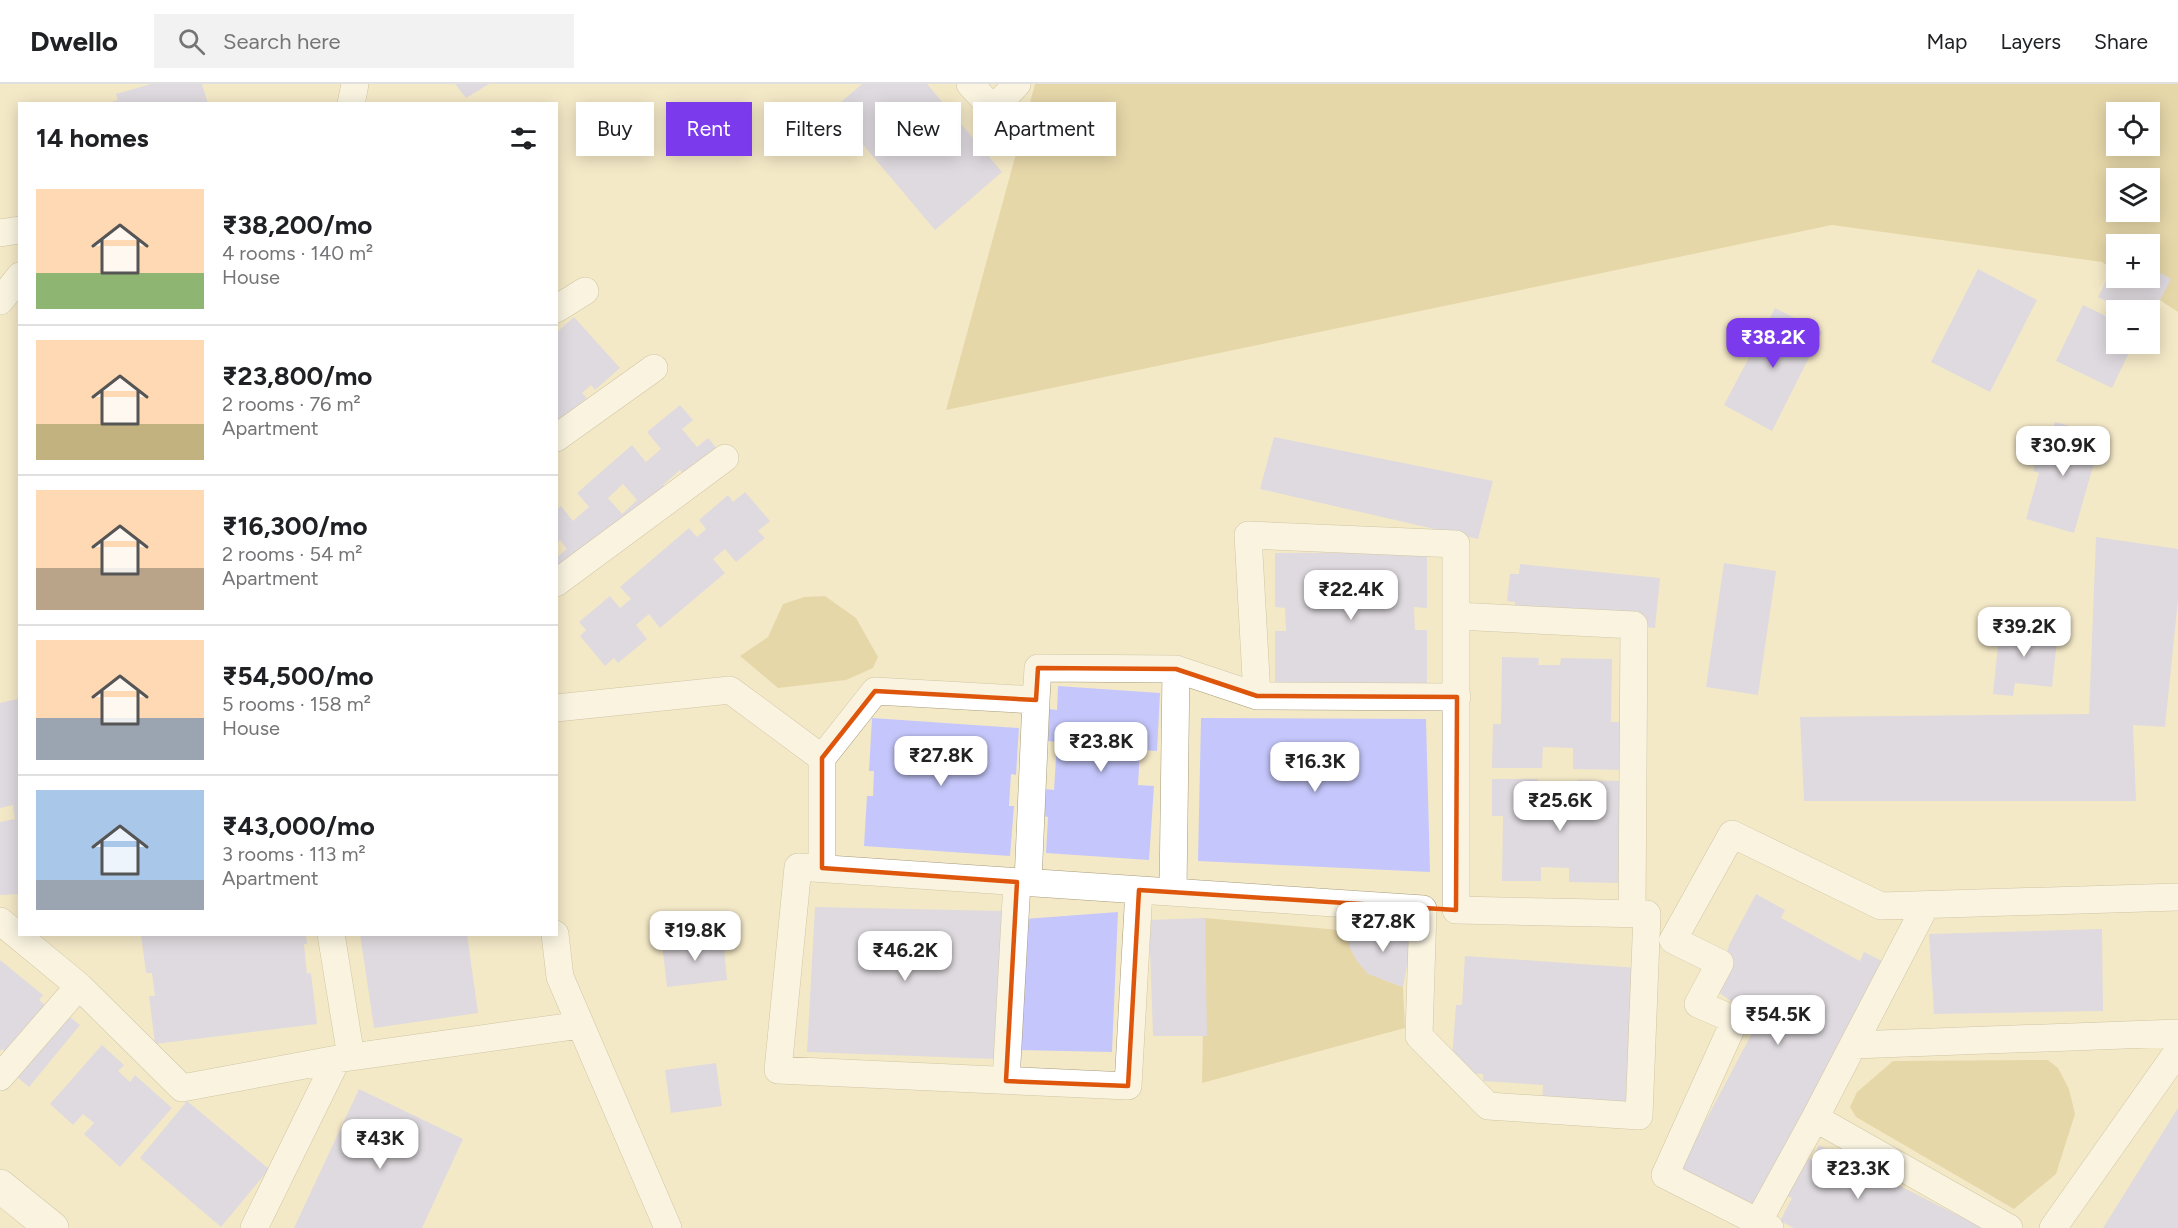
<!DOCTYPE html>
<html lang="en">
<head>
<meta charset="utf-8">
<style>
  body { margin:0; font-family:Figtree,sans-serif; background:#f2f2f2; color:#202124; height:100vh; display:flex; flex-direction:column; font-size:22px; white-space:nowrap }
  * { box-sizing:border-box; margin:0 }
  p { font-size:20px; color:#757577 }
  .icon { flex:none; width:33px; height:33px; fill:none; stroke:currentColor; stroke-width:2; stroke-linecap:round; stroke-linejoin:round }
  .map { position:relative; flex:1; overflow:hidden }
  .side { position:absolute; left:18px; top:18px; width:540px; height:834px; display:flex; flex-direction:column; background:#fff; border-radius:0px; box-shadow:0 3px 15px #0003 }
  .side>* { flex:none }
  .hud { position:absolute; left:576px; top:18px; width:570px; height:54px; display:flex; gap:12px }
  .buttons { position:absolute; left:2106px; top:18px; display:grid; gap:12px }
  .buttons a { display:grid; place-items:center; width:54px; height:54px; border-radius:0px; background:#fff; box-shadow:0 3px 15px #0003; font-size:30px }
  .price { position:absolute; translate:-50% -51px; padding:0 14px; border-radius:12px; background:#fff; color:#222; font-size:20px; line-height:39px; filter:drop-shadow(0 2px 3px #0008) }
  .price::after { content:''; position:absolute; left:50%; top:36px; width:18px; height:14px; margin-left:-9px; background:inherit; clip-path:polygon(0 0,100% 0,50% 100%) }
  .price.active { background:#7c3aed; color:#fff }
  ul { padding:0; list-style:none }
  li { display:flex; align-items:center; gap:18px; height:150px; padding:0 18px }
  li+li { border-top:2px solid #e0e0e0 }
  li span { display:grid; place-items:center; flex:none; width:168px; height:120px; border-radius:0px; color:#555 }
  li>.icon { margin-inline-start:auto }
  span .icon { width:72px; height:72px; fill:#fffc; stroke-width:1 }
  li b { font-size:26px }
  h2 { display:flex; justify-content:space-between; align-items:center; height:72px; padding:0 18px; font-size:26px }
  .chip { padding:0 21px; border-radius:0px; background:#fff; box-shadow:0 3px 15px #0003; font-size:21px; line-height:54px }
  .chip.active { background:#7c3aed; color:#fff }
  header { display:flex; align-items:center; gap:36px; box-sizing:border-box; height:84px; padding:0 30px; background:#fff; border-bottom:2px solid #e0e0e0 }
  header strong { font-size:28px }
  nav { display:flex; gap:33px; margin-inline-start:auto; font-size:21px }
  .search { width:420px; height:54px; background:#f2f2f2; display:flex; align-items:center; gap:15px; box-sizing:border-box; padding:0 21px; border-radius:0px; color:#757577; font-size:22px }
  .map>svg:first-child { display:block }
  .green { fill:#d6c286; fill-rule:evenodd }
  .building { fill:#c5c7fc; fill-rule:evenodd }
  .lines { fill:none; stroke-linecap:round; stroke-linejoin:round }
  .minor-casing { stroke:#a69b7b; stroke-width:28 }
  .primary-casing { stroke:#a69b7b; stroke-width:34 }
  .minor { stroke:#fff; stroke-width:27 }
  .primary { stroke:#fff; stroke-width:33 }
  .marked { fill:none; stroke:#de560c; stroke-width:4.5; stroke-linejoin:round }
</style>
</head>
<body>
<header>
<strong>Dwello</strong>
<div class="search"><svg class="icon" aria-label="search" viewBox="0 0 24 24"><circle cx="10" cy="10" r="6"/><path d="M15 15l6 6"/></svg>Search here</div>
<nav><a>Map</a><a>Layers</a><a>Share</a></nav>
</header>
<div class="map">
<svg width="2178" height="1144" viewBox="0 0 2178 1144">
  <rect width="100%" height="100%" fill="#f4e9c7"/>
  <path class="green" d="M1035,0H2178V228L2126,194H2150V160H2116V187L2102,178L1832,141L946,326ZM2116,28H2150V62H2116ZM2116,94H2150V128H2116Z
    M825,512L856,534L878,573L873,584L846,596L778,604L740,572L768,553L783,520L804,513Z
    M1205,834L1350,847C1351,885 1370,891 1403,903L1405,944L1202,999Z
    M2048,976L2058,984L2069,1005L2075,1030L2056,1090L2014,1125L1856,1033L1850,1023L1857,1008L1893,977Z"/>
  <path class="building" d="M151,0H202L208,20H106L118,16L116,10Z
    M455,0H489L466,14Z
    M862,0H927L1002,88L935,146L833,25Z
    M2116,178V194H2150V183L2171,195L2150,236V226H2122L2098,213Z
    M1978,185L2037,216L1990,308L1931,278Z
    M2083,221L2116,237V260H2133L2112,304L2056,277Z
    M1775,224L1822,248L1772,347L1724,321Z
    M574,233L620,284L595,306L591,301L582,309L587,314L556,342V249Z
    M680,321L693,336L682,345L697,363L708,354L725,374L693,401L680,386L663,401L676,415L575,501L556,478V474L567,465L560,456L556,459V426L561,422L573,437L589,423L577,409L632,361L646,378L661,365L647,348ZM623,400L637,416L622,430L608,414Z
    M2055,338L2102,351L2074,449L2026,435L2039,389L2033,387L2041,359L2049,361Z
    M1274,353L1493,397L1478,455L1260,405Z
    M745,408L770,437L758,447L765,454L736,478L725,465L713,475L725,489L660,544L649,530L636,541L647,555L618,579L614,574L605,582L580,552L586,546L579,538L610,512L620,524L631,515L620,503L689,444L697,453L706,445L699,436L728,411L733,418Z
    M2096,453L2178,465V516L2165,643L2133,641L2136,717H1804L1800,633L2089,630Z
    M1427,468V524L1414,523L1415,546H1427V604L1275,605V547H1286L1285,524L1275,523V469Z
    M1724,479L1776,487L1758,611L1706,603Z
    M1520,480L1660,494L1655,544L1514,530L1515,518L1507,517L1510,490H1519Z
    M2000,541L2058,547L2052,603L2015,599L2013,612L1993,610Z
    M1502,573L1539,574L1538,581H1560L1561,574L1612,575L1611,638H1625L1624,686L1573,685V664L1543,663L1542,684H1492L1493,640H1501Z
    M1058,602L1160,609L1157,667L1140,666L1138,701L1154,702L1149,776L1046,769L1048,733L1043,732L1045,705L1054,706L1057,658L1048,657L1049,625L1057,626Z
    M18,615L20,810L0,811V738L15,735L13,721L0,724V619Z
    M872,634L1019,644L1016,691L1011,690L1009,722H1014L1010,772L864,762L867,712H873L874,687H869Z
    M1201,634L1426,635L1430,788L1198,777Z
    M1492,695H1538V722H1578V696L1621,697L1620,799L1569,798V784L1541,783V797H1502L1503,732H1492Z
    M1756,810L1785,826L1781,834L1860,877L1864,868L1890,881L1754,1124L1679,1087L1759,936L1718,908L1729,861Z
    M815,823L1003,827L995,975L807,968Z
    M1118,828L1112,968L1018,966L1024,835Z
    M1205,834L1207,952H1153L1149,836Z
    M1414,844L1403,903L1368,890L1357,877L1350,864V847Z
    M2102,845L2103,927L1934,930L1929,850Z
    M141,850H306L307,860H304L307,890L311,889L317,940L155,960L149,912H155L152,889H146Z
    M360,850H467L478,929L374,944Z
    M723,853L727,896L667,903L662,859Z
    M1465,872L1638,884L1628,1028L1542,1022L1543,1001L1483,997V990L1459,989L1452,975L1456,921H1462Z
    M0,876L43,911L39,916L49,924L53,920L80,941L29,1003L5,983L12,974L2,965L0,967Z
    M102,961L124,981L118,987L130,998L135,991L172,1024L120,1083L84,1050L94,1039L83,1030L73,1041L50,1020Z
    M716,979L722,1022L671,1029L665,986Z
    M359,1005L463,1055L422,1144H294Z
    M187,1017L269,1085L221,1143L140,1074Z
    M2178,1024V1144H2103Z
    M1819,1061L1983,1144H1794L1780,1137L1792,1114L1787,1112L1806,1073L1812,1076Z"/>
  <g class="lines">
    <g class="minor-casing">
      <path id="minor" d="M970,0L993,25L1017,0
        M351,20L355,0
        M0,149L20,146
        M0,217L20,192
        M556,225L585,207
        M556,354L654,284
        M556,499L725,374
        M1457,532L1634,541L1632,829
        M1257,612L1457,613
        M556,624L730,606L822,674L875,607L1036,616L1038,584L1176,585L1257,612L1248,451L1456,460V826L1647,830L1639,1032L1488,1022L1419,952L1423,825L798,783L778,986L1128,1002L1139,806
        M822,784V674
        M1028,798L1036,616
        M1173,808L1176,585
        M1926,821L1815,1034L2009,1144
        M0,837L79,902L182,1004L337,975L581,941
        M331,850L351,973
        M555,850L560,893L668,1144
        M1853,961L2178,949
        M0,993L79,902
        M1006,997L1017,798
        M1758,1138L1815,1034
        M254,1144L337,975
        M1770,1144L1665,1091L1735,936L1698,920L1720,879L1673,856L1732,750L1881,822L2178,813
        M2053,1144L2178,967"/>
    </g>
    <g class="primary-casing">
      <path id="primary" d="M0,1102L52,1144"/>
    </g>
    <use href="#minor" class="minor"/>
    <use href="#primary" class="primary"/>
  </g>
  <path d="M0 0H2178V1144H0ZM1038,584L1176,585L1257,612L1457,613L1456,826L1139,806L1128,1002L1006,997L1017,798L822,784V674L875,607L1036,616Z" fill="#f4e9c7" fill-opacity=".55" fill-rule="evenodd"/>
  <path class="marked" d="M1038,584L1176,585L1257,612L1457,613L1456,826L1139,806L1128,1002L1006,997L1017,798L822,784V674L875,607L1036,616Z"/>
</svg>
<div class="buttons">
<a><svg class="icon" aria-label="locate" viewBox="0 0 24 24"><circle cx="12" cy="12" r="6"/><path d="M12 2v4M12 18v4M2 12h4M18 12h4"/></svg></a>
<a><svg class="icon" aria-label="layers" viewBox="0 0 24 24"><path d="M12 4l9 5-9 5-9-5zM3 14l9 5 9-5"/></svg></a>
<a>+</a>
<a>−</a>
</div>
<b class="price active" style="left:1773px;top:285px">₹38.2K</b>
<b class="price" style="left:2063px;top:393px">₹30.9K</b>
<b class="price" style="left:1351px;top:537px">₹22.4K</b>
<b class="price" style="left:2024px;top:574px">₹39.2K</b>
<b class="price" style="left:1101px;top:689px">₹23.8K</b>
<b class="price" style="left:941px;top:703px">₹27.8K</b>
<b class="price" style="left:1315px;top:709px">₹16.3K</b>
<b class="price" style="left:1560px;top:748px">₹25.6K</b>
<b class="price" style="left:1383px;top:869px">₹27.8K</b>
<b class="price" style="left:695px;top:878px">₹19.8K</b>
<b class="price" style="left:905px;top:898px">₹46.2K</b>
<b class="price" style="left:1778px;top:962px">₹54.5K</b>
<b class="price" style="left:380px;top:1086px">₹43K</b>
<b class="price" style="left:1858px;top:1116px">₹23.3K</b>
<div class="hud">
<a class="chip">Buy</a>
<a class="chip active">Rent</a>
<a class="chip">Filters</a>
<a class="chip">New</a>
<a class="chip">Apartment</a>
</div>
<section class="side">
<h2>14 homes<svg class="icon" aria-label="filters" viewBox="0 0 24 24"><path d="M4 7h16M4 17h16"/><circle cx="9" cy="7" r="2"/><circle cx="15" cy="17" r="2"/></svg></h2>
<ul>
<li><span style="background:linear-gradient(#ffd9b3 70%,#8fb573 0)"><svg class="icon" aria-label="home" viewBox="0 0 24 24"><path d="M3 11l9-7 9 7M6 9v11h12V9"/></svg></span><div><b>₹38,200/mo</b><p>4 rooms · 140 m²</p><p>House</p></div></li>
<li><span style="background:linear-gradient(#ffd9b3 70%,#c2b280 0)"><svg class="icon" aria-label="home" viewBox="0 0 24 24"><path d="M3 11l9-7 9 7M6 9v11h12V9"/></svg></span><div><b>₹23,800/mo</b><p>2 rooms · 76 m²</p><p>Apartment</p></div></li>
<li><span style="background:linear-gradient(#ffd9b3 65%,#b9a48a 0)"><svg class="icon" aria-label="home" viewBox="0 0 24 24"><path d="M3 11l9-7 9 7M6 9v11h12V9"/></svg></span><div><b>₹16,300/mo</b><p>2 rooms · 54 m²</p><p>Apartment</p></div></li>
<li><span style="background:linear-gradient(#ffd9b3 65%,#9aa5b1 0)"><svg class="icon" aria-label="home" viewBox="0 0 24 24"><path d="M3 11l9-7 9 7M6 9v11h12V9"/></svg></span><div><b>₹54,500/mo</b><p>5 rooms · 158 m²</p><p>House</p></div></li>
<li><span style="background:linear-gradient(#a9c7e8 75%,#9aa5b1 0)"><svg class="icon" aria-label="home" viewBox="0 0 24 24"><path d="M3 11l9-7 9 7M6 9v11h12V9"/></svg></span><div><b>₹43,000/mo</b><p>3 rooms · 113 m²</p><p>Apartment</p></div></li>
</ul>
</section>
</div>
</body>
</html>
